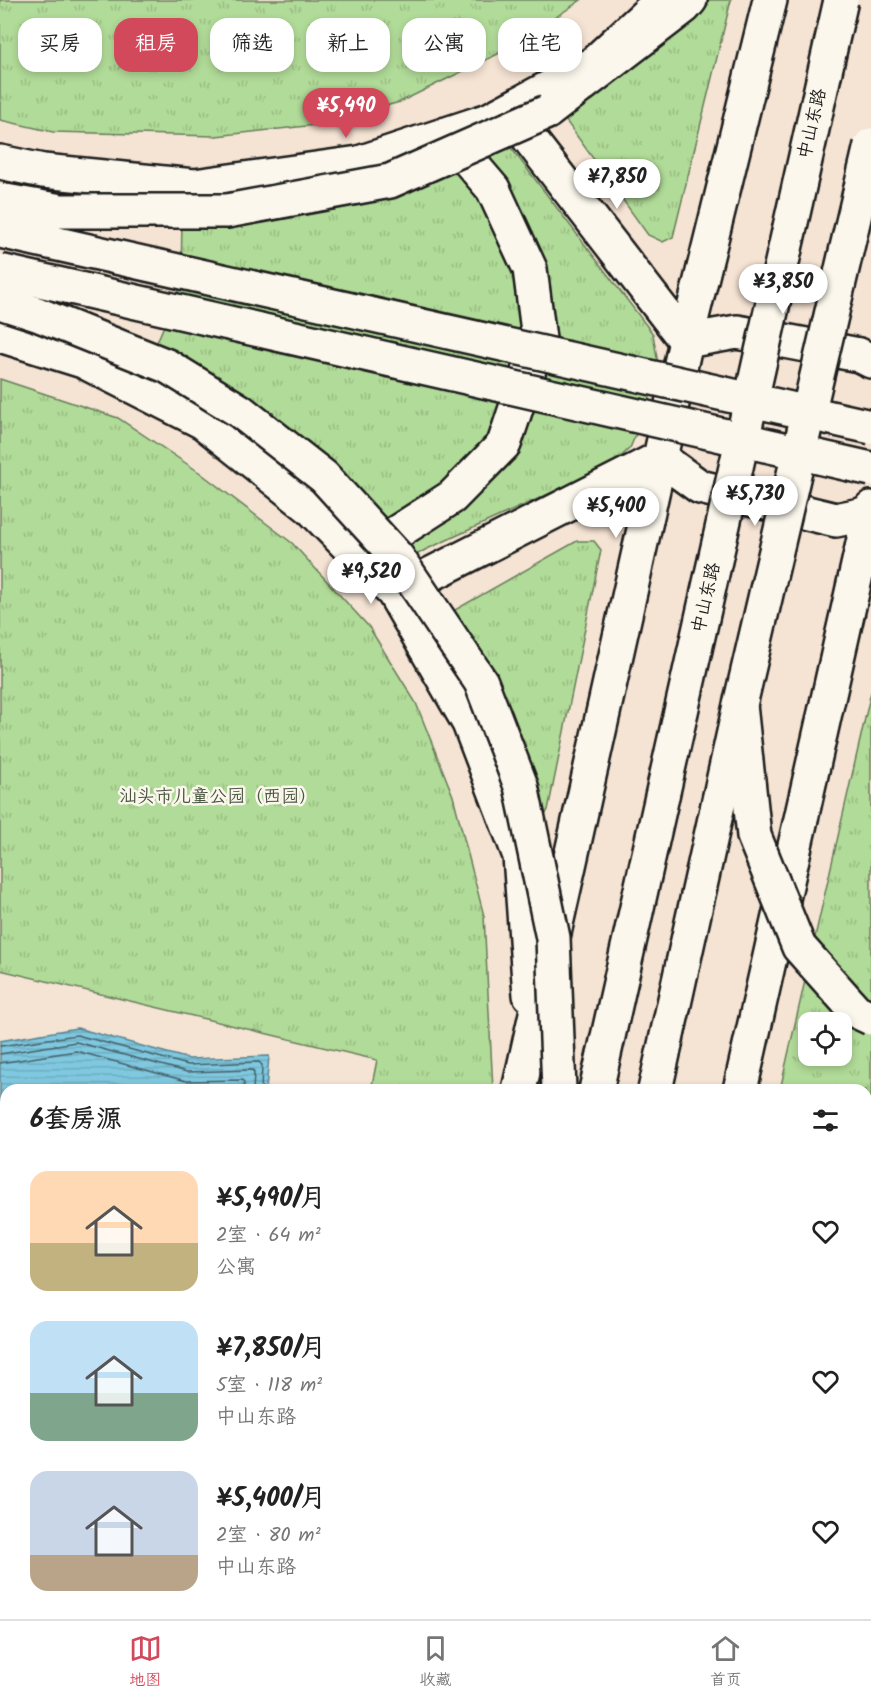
<!DOCTYPE html>
<html lang="zh">
<head>
<meta charset="utf-8">
<style>
  body { margin:0; font-family:Kalam,"LXGW WenKai TC",sans-serif; background:#f6f6f6; color:#222; height:100vh; display:flex; flex-direction:column; font-size:22px; white-space:nowrap }
  * { box-sizing:border-box; margin:0 }
  p { font-size:20px; color:#767676 }
  .icon { flex:none; width:33px; height:33px; fill:none; stroke:currentColor; stroke-width:2; stroke-linecap:round; stroke-linejoin:round }
  .map { position:relative; flex:1; overflow:hidden }
  .details { position:absolute; left:0px; top:1084px; width:872px; height:536px; display:flex; flex-direction:column; background:#fff; border-radius:18px 18px 0 0; box-shadow:0 3px 9px #0003 }
  .details>* { flex:none }
  .top-card { position:absolute; left:18px; top:18px; width:836px; height:54px; display:flex; gap:12px }
  .fabs { position:absolute; left:798px; top:1012px; display:grid; gap:12px }
  .fabs a { display:grid; place-items:center; width:54px; height:54px; border-radius:12px; background:#fff; box-shadow:0 3px 9px #0003; font-size:30px }
  .price { position:absolute; translate:-50% -51px; padding:0 14px; border-radius:21px; background:#fff; color:#222; font-size:20px; line-height:39px; filter:drop-shadow(0 2px 3px #0008) }
  .price::after { content:''; position:absolute; left:50%; top:36px; width:18px; height:14px; margin-left:-9px; background:inherit; clip-path:polygon(0 0,100% 0,50% 100%) }
  .price.active { background:#d1495b; color:#fff }
  ul { padding:0; list-style:none }
  li { display:flex; align-items:center; gap:18px; height:150px; padding:0 30px }
  li span { display:grid; place-items:center; flex:none; width:168px; height:120px; border-radius:18px; color:#555 }
  li>.icon { margin-inline-start:auto }
  span .icon { width:72px; height:72px; fill:#fffc; stroke-width:1 }
  li b { font-size:26px }
  h2 { display:flex; justify-content:space-between; align-items:center; height:72px; padding:0 30px; font-size:26px }
  .pill { padding:0 21px; border-radius:18px; background:#fff; box-shadow:0 3px 9px #0003; font-size:21px; line-height:54px }
  .pill.active { background:#d1495b; color:#fff }
  .tabs { display:flex; justify-content:space-around; align-items:center; height:84px; border-top:2px solid #e0e0e0; background:#fff; font-size:16px; color:#767676 }
  .tabs a { display:grid; justify-items:center; gap:3px }
  .tabs .active { color:#d1495b }
  .map>svg:first-child { display:block }
  .grass { fill:url(#grass-tufts); stroke:#667c5a; stroke-width:1.5; fill-rule:evenodd }
  .water { fill:url(#water-rules); stroke:#578391; stroke-width:1.5 }
  .lines { fill:none; stroke-linecap:round; stroke-linejoin:round }
  .shore { stroke:#44616a; stroke-width:1.5 }
  .tertiary-casing { stroke:#1c1c1c; stroke-width:38 }
  .primary-casing { stroke:#1c1c1c; stroke-width:38 }
  .trunk-casing { stroke:#1c1c1c; stroke-width:38 }
  .tertiary { stroke:#fbf7ec; stroke-width:33 }
  .primary { stroke:#fbf7ec; stroke-width:33 }
  .trunk { stroke:#fbf7ec; stroke-width:33 }
  .primary-bridge-casing { stroke:#1c1c1c; stroke-width:38; stroke-linecap:butt }
  .trunk-bridge-casing { stroke:#1c1c1c; stroke-width:38; stroke-linecap:butt }
  .primary-bridge { stroke:#fbf7ec; stroke-width:33 }
  .trunk-bridge { stroke:#fbf7ec; stroke-width:33 }
  .labels { text-anchor:middle; dominant-baseline:central; stroke-width:5; stroke-linejoin:round; paint-order:stroke }
  .street-label { font-size:18px; fill:#1c1c1c; stroke:#fbf7ec }
  .park-label { font-size:18px; fill:#495541; stroke:#fbf7ec }
</style>
</head>
<body>
<div class="map">
<svg width="871" height="1619" viewBox="0 0 871 1619">
  <defs>
    <pattern id="grass-tufts" width="24" height="20" patternUnits="userSpaceOnUse" patternTransform="scale(1.5)"><rect width="24" height="20" fill="#b1db98"/><path d="M3 7l-1-3M5 7V3M7 7l1-3M15 17l-1-3M17 17v-4M19 17l1-3" fill="none" stroke="#98bb82"/></pattern>
    <pattern id="water-rules" width="6" height="5" patternUnits="userSpaceOnUse" patternTransform="scale(1.5)"><rect width="6" height="5" fill="#7fc8df"/><path d="M0 2.5h6" fill="none" stroke="#6dabbf"/></pattern>
  </defs>
  <rect width="100%" height="100%" fill="#f5e3d3"/>
  <filter id="ink" filterUnits="userSpaceOnUse"><feTurbulence type="fractalNoise" baseFrequency=".0167" numOctaves="2"/><feDisplacementMap in="SourceGraphic" scale="12" xChannelSelector="R" yChannelSelector="G"/><feConvolveMatrix kernelMatrix="1 2 1 2 8 2 1 2 1" color-interpolation-filters="sRGB"/></filter>
  <g filter="url(#ink)">
    <path class="grass" d="M0,0H581L510,48L400,102L316,125L216,136L53,132L0,120Z
      M694,0H731L673,237L663,242L648,235L551,100Z
      M502,136L653,334L659,370L645,413L630,448L612,465L425,550L404,562L151,356L181,286L182,216Z
      M0,379L118,418L199,472L292,543L369,627L416,703L453,796L484,916L493,1090H371L377,1060L0,970Z
      M577,541H594L601,550L548,810L538,827L432,623Z
      M871,692V1619H640L642,1614H866V1090H780ZM808,1023H842V1056H808Z
      M280,1614H393L392,1619H279Z"/>
    <path class="water" d="M77,1028L189,1059L269,1056L266,1090H6V1316L0,1301V1041Z
      M0,1368L6,1383V1399L0,1402Z
      M6,1429V1614H94L96,1619H0V1432Z
      M123,1614H269L268,1619H125Z"/>
    <g class="lines">
      <path class="shore" d="M0,1046L77,1035L188,1065L259,1062L262,1065L261,1090
        M0,1054L76,1042L187,1072L252,1070L254,1073L253,1090
        M0,1063L76,1051L186,1081L242,1080L244,1082V1090"/>
      <g class="tertiary-casing">
        <path id="tertiary" d="M508,111L686,341L737,332L859,355L871,361
          M0,162L43,171L194,186L359,163L489,120L593,64L662,0
          M0,335L83,361L203,422L311,508L394,593L469,723L520,856L530,995
          M360,556L452,497L504,444L539,339L530,269L493,189L446,134
          M394,593L660,458L700,487L836,520L870,513
          M519,1090L686,341L770,0
          M740,1090L871,508
          M427,1619V1614
          M603,1619L605,1614"/>
      </g>
      <g class="primary-casing">
        <path id="primary" d="M479,1619L480,1614
          M540,1619L541,1614"/>
      </g>
      <g class="trunk-casing">
        <path id="trunk" d="M547,112L684,7L690,0
          M866,1123L871,1121"/>
      </g>
      <use href="#tertiary" class="tertiary"/>
      <use href="#primary" class="primary"/>
      <use href="#trunk" class="trunk"/>
      <g class="primary-bridge-casing">
        <path id="primary-bridge" d="M596,1090L841,0
          M655,1090L740,705L871,145"/>
      </g>
      <g class="trunk-bridge-casing">
        <path id="trunk-bridge" d="M0,200L61,211H227L390,181L547,112
          M0,231L871,427
          M0,271L871,469
          M0,302L37,314L167,366L240,411L324,477L397,557L481,682L521,786L553,938L559,1090
          M740,705L754,836L799,947L856,1011L871,1018"/>
      </g>
      <use href="#primary-bridge" class="primary-bridge"/>
      <use href="#trunk-bridge" class="trunk-bridge"/>
    </g>
  </g>
  <g class="labels">
    <g class="street-label">
      <text transform="translate(813 124) rotate(-77)">中山东路</text>
      <text transform="translate(707 598) rotate(-77)">中山东路</text>
    </g>
    <g class="park-label">
      <text x="218" y="797">汕头市儿童公园（西园）</text>
    </g>
  </g>
</svg>
<div class="fabs">
<a><svg class="icon" aria-label="locate" viewBox="0 0 24 24"><circle cx="12" cy="12" r="6"/><path d="M12 2v4M12 18v4M2 12h4M18 12h4"/></svg></a>
</div>
<b class="price active" style="left:346px;top:139px">¥5,490</b>
<b class="price" style="left:617px;top:210px">¥7,850</b>
<b class="price" style="left:783px;top:315px">¥3,850</b>
<b class="price" style="left:755px;top:527px">¥5,730</b>
<b class="price" style="left:616px;top:539px">¥5,400</b>
<b class="price" style="left:371px;top:605px">¥9,520</b>
<div class="top-card">
<a class="pill">买房</a>
<a class="pill active">租房</a>
<a class="pill">筛选</a>
<a class="pill">新上</a>
<a class="pill">公寓</a>
<a class="pill">住宅</a>
</div>
<section class="details">
<h2>6套房源<svg class="icon" aria-label="filters" viewBox="0 0 24 24"><path d="M4 7h16M4 17h16"/><circle cx="9" cy="7" r="2"/><circle cx="15" cy="17" r="2"/></svg></h2>
<ul>
<li><span style="background:linear-gradient(#ffd9b3 60%,#c2b280 0)"><svg class="icon" aria-label="home" viewBox="0 0 24 24"><path d="M3 11l9-7 9 7M6 9v11h12V9"/></svg></span><div><b>¥5,490/月</b><p>2室 · 64 m²</p><p>公寓</p></div><svg class="icon" aria-label="heart" viewBox="0 0 24 24"><path d="M12 20l-8-8c-3-5 5-10 8-4 3-6 11-1 8 4z"/></svg></li>
<li><span style="background:linear-gradient(#bfe0f5 60%,#7fa58c 0)"><svg class="icon" aria-label="home" viewBox="0 0 24 24"><path d="M3 11l9-7 9 7M6 9v11h12V9"/></svg></span><div><b>¥7,850/月</b><p>5室 · 118 m²</p><p>中山东路</p></div><svg class="icon" aria-label="heart" viewBox="0 0 24 24"><path d="M12 20l-8-8c-3-5 5-10 8-4 3-6 11-1 8 4z"/></svg></li>
<li><span style="background:linear-gradient(#c9d6e8 70%,#b9a48a 0)"><svg class="icon" aria-label="home" viewBox="0 0 24 24"><path d="M3 11l9-7 9 7M6 9v11h12V9"/></svg></span><div><b>¥5,400/月</b><p>2室 · 80 m²</p><p>中山东路</p></div><svg class="icon" aria-label="heart" viewBox="0 0 24 24"><path d="M12 20l-8-8c-3-5 5-10 8-4 3-6 11-1 8 4z"/></svg></li>
</ul>
</section>
</div>
<nav class="tabs">
<a class="active"><svg class="icon" aria-label="map" viewBox="0 0 24 24"><path d="M3 6l6-2 6 2 6-2v14l-6 2-6-2-6 2zM9 4v14M15 6v14"/></svg>地图</a>
<a><svg class="icon" aria-label="saved" viewBox="0 0 24 24"><path d="M7 4h10v16l-5-4-5 4z"/></svg>收藏</a>
<a><svg class="icon" aria-label="home" viewBox="0 0 24 24"><path d="M3 11l9-7 9 7M6 9v11h12V9"/></svg>首页</a>
</nav>
</body>
</html>
